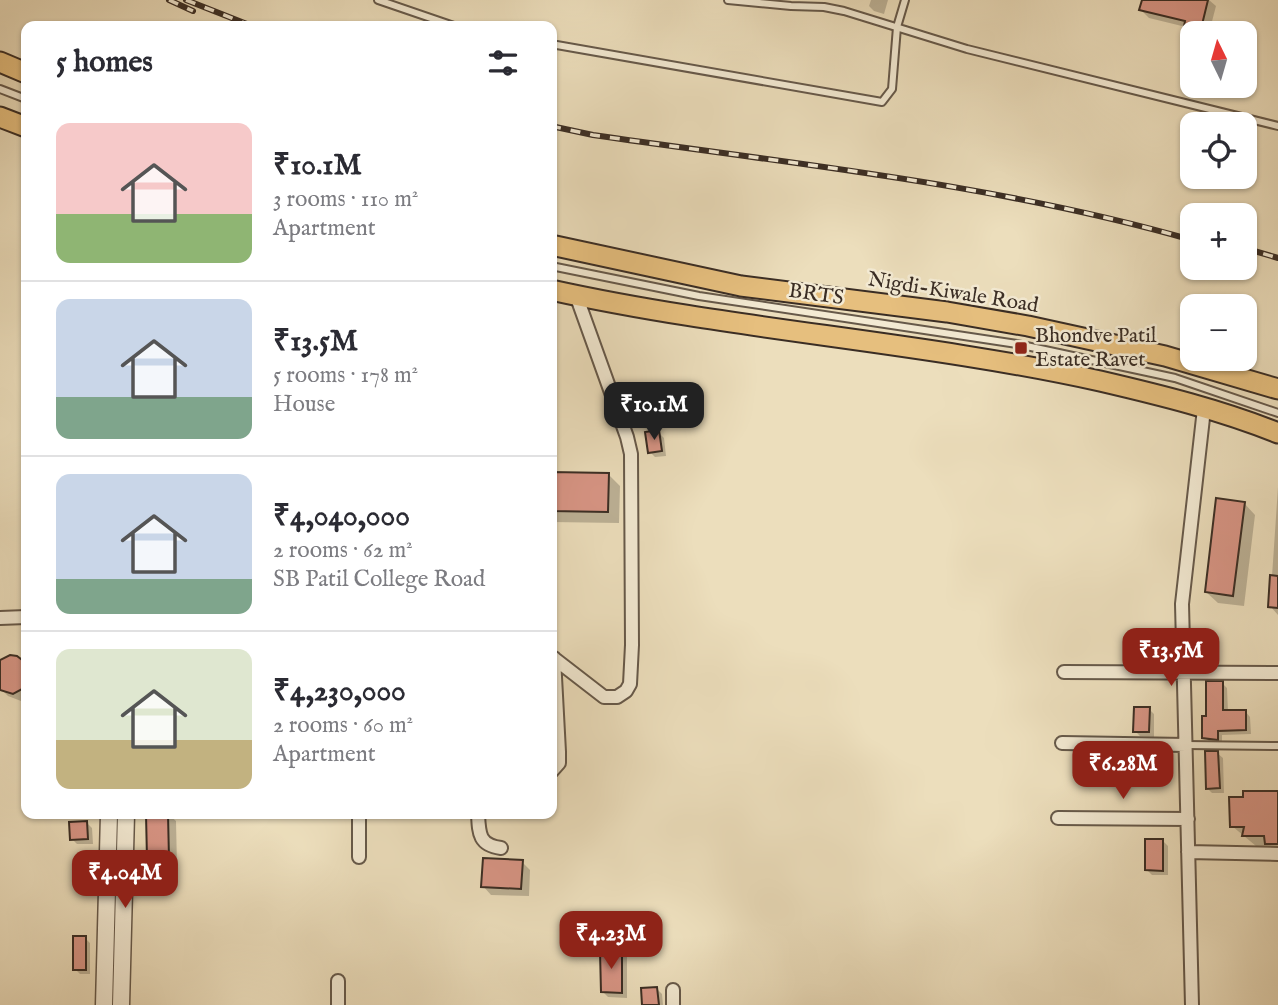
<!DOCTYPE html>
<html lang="en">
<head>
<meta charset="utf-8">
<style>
  body { margin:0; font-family:"IM FELL English",serif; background:#f7f7f7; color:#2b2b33; height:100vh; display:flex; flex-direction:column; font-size:26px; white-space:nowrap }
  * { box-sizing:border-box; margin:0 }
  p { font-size:23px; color:#7c7c81 }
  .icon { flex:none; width:38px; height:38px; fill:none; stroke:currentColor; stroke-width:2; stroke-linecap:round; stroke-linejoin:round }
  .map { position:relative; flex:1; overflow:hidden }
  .side { position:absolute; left:21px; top:21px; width:536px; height:798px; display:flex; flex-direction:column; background:#fff; border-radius:14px; box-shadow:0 2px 5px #0004 }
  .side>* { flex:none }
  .needle { width:46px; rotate:355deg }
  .tools { position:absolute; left:1180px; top:21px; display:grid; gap:14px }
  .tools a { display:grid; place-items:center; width:77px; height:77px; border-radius:14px; background:#fff; box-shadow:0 2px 5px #0004; font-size:35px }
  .price { position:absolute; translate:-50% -60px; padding:0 16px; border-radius:14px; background:#8f2418; color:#fff; font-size:23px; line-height:46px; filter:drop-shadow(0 2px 4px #0008) }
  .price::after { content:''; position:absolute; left:50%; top:42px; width:21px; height:16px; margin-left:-10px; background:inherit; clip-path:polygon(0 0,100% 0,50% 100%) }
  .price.on { background:#222; color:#fff }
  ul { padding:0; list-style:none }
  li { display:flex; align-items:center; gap:21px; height:175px; padding:0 35px }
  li+li { border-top:2px solid #e1e1e2 }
  li span { display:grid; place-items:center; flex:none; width:196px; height:140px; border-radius:14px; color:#555 }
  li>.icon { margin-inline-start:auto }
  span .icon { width:84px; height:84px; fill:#fffc; stroke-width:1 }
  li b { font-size:30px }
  h2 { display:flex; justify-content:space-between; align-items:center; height:84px; padding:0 35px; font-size:30px }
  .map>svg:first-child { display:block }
  .shadow { fill:#0003 }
  .building { fill:#d89585; stroke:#3a2d24; stroke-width:2 }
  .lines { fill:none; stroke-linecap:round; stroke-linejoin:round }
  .service-casing { stroke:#66594a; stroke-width:10 }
  .minor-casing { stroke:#66594a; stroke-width:16 }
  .tertiary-casing { stroke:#66594a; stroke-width:19 }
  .primary-casing { stroke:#3a2d24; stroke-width:23 }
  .service { stroke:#f3ead3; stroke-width:6 }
  .minor { stroke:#f3ead3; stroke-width:12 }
  .tertiary { stroke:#f3ead3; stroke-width:16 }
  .primary { stroke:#e6bf7e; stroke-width:19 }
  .rail-casing { stroke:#3a2d24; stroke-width:6 }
  .rail { stroke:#f3ead3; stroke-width:3.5; stroke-dasharray:10; stroke-linecap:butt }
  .poi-dot { fill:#8f2418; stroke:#f3ead3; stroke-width:2.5 }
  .labels { text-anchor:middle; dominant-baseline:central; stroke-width:5; stroke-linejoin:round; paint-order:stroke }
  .street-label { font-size:21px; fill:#3a2d24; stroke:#f3ead3 }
  .poi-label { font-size:21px; fill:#3a2d24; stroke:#f3ead3; text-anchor:start }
</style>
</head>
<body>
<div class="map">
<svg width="1278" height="1005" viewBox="0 0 1278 1005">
  <rect width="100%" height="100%" fill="#ecdebc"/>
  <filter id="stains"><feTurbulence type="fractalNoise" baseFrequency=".00286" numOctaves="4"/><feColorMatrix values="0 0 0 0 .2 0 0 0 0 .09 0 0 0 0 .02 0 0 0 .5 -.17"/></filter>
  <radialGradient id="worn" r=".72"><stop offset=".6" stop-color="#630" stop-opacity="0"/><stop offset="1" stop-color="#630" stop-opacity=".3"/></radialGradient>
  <path class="shadow" d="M871,0H888L884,14L874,11L869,6Z
    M1143,0H1209L1216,6L1209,33H1192V38L1185,31L1186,27L1149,18L1141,10Z
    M658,432L664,438L666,456L655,457L650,452Z
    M551,474H608L620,486L619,523L551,522Z
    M1278,487V615L1270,606Z
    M1244,503L1255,515L1244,606L1218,603L1206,592Z
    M23,661L26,665V698L21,701L8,696L0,688V662Z
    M1222,683L1227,688L1228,712L1245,711L1250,717L1251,734L1222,735V744L1210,742L1204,737L1208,718Z
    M1149,709L1154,714V737L1140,736L1135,731Z
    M1217,753L1223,758L1224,793H1212L1207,788Z
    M1278,793V855L1269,846H1256L1232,826Z
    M148,814H168L176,821L177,866L157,867L148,859Z
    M87,823L92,828L93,844H77L72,839Z
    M1163,841L1168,846V875H1152L1147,870Z
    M522,862L530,870L529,896L491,895L483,886Z
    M85,938L90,943V974H80L75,969Z
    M621,951L627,956V998L608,997L602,991Z
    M657,989L662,994L663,1005H644Z"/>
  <path class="building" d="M1142,0H1208L1200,33L1183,32L1185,21L1139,10Z
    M659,430L662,451L648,453L645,432Z
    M551,472L609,473L608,512L551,511Z
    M1216,498L1245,502L1233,596L1205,592Z
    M1270,575L1278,576V608L1268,607Z
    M10,655L17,656L26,663V687L13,694L0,690V660Z
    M1206,681H1223V710H1246V730L1218,731V740L1202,738V716H1206Z
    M1134,707H1150L1149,732H1133Z
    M1205,751H1218L1220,788L1206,789Z
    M1243,791H1278V844H1265L1264,836H1242L1244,827H1230L1229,797H1243Z
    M146,814H168L169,859H147Z
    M87,821L88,839L70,840L69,822Z
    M1145,839H1163V871L1145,870Z
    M483,858L523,860L521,889L481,887Z
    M73,936H86V970H73Z
    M622,949V993L601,992L600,951Z
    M657,987L659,1005H642L641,988Z"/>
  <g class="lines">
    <g class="service-casing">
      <path id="service" d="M378,0L454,26
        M728,0L791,6L824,7L844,11L967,49L1278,126
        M551,44L882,102L892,89L897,27L905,0
        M0,89L26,99
        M551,266L699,296L1017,344L1175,378L1278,413
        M1186,745L1278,746"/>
    </g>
    <g class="minor-casing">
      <path id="minor" d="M0,618L26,617
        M551,656L604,697H617L626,691L630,684L632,645L631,454L627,437L576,295
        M1064,672L1278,673
        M1062,743L1186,745
        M551,772L559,763V752L554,658
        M359,814V857
        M478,814C479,834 479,845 501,848
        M1058,818L1188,819
        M1188,852L1278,854
        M338,981V1005
        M673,990V1005
        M1192,1005L1182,604L1204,409"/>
    </g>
    <g class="tertiary-casing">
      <path id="tertiary" d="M104,1005L109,814
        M121,1005L126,814"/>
    </g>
    <g class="primary-casing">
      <path id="primary" d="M0,62L26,73
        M0,117L26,127
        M551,245L741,286L947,312L1028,326L1165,356L1278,389
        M551,290C732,330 919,341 1100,381C1160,395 1221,410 1278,433"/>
    </g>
    <use href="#service" class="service"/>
    <use href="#minor" class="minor"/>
    <use href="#tertiary" class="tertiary"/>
    <use href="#primary" class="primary"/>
    <g class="rail-casing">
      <path id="rail" d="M169,0L193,11
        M186,0L252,26
        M551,126L593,135C793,164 997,184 1192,240
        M1244,248L1278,258"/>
    </g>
    <use href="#rail" class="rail"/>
  </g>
  <rect class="poi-dot" x="1014" y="341" width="14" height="14" rx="3.5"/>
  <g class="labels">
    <g class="street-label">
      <text transform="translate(953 293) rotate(9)">Nigdi-Kiwale Road</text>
      <text transform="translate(816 295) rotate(8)">BRTS</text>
    </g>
    <g class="poi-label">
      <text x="1035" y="336">Bhondve Patil<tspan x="1035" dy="24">Estate Ravet</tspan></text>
    </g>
  </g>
  <rect width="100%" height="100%" filter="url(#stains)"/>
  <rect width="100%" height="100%" fill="url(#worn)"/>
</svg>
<div class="tools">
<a><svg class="needle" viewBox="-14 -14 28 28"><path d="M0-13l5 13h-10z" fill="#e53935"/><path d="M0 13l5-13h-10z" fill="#7c7c81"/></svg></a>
<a><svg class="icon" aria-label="locate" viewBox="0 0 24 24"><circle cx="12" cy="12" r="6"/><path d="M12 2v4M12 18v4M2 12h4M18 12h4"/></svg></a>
<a>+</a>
<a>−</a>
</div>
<b class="price on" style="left:654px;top:442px">₹10.1M</b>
<b class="price" style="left:1171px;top:688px">₹13.5M</b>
<b class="price" style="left:1123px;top:801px">₹6.28M</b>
<b class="price" style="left:125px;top:910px">₹4.04M</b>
<b class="price" style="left:611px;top:971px">₹4.23M</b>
<section class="side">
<h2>5 homes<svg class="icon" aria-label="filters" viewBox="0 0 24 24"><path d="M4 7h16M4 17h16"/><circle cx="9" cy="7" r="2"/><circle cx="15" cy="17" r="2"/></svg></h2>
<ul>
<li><span style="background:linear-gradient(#f6c9c9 65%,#8fb573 0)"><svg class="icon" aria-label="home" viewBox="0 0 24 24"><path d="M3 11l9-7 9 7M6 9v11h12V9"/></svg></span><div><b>₹10.1M</b><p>3 rooms · 110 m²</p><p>Apartment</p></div></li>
<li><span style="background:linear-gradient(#c9d6e8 70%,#7fa58c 0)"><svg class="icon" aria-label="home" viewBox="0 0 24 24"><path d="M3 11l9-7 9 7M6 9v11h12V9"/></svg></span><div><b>₹13.5M</b><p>5 rooms · 178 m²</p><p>House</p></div></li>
<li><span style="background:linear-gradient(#c9d6e8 75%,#7fa58c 0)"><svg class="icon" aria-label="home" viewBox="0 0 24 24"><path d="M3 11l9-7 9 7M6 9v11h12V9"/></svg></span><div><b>₹4,040,000</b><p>2 rooms · 62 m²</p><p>SB Patil College Road</p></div></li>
<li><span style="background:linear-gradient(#dfe7d0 65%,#c2b280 0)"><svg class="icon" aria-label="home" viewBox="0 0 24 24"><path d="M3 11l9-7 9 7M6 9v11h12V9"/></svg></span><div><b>₹4,230,000</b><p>2 rooms · 60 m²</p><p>Apartment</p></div></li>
</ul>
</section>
</div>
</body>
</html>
